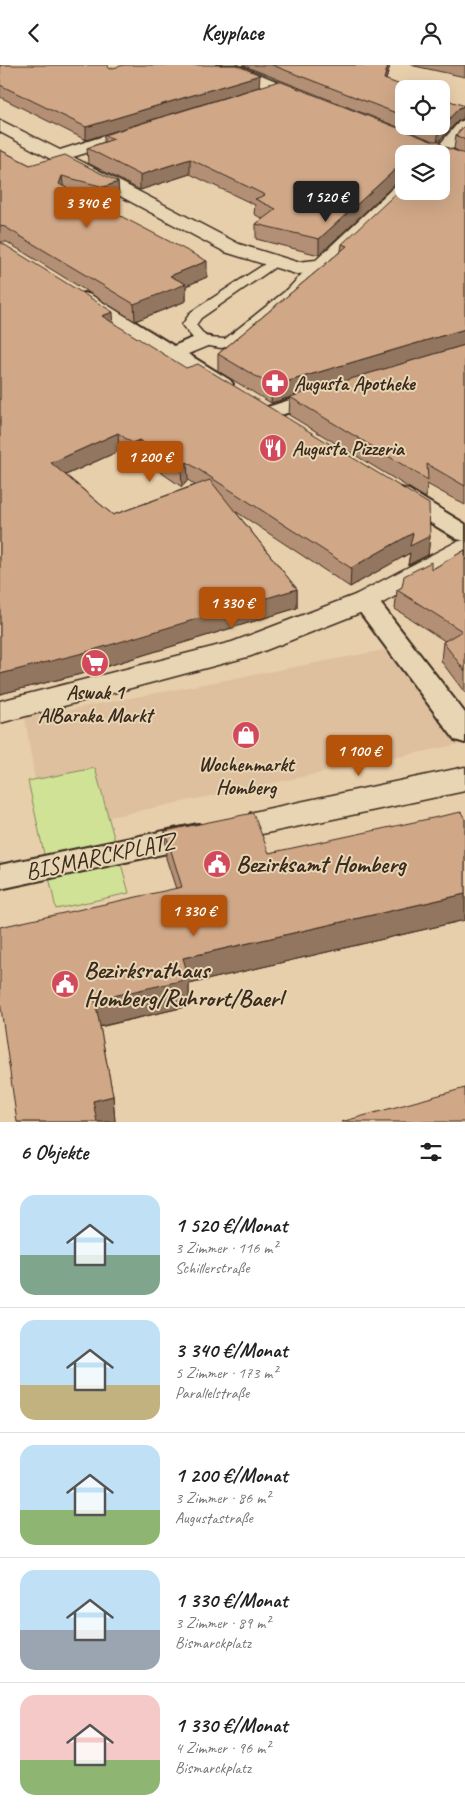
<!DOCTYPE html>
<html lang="de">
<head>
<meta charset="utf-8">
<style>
  body { margin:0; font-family:Caveat,sans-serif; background:#f2f2f2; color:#222; height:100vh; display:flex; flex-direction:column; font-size:19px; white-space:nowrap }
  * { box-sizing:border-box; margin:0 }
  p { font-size:16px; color:#767676 }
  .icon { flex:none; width:28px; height:28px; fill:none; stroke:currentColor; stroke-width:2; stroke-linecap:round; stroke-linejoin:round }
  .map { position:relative; height:1057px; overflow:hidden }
  .side { display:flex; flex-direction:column; background:#fff; flex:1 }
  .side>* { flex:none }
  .fabs { position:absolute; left:395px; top:15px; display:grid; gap:10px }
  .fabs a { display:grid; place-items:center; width:55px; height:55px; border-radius:10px; background:#fff; box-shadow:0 5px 20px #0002; font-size:25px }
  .price { position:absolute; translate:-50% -42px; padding:0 11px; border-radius:5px; background:#b45309; color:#fff; font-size:16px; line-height:32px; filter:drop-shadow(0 1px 2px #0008) }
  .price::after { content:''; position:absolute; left:50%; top:30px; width:15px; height:11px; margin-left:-8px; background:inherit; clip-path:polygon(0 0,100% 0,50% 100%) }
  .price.on { background:#222; color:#fff }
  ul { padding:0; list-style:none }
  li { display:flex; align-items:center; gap:15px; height:125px; padding:0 20px }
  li+li { border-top:1px solid #e0e0e0 }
  li span { display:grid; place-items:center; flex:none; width:140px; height:100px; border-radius:15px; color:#555 }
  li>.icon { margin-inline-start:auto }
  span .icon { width:60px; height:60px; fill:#fffc; stroke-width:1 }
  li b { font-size:21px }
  h2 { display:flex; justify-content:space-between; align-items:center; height:60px; padding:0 20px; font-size:21px }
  header { display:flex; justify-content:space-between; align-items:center; height:65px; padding:0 20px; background:#fff; font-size:22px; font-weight:700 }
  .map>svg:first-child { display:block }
  .built { fill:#dec09e }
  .green { fill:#cfe296; stroke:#85865a }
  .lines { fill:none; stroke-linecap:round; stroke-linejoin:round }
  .service-casing { stroke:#3b2a1e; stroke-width:3 }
  .pedestrian-casing { stroke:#3b2a1e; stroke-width:4 }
  .minor-casing { stroke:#3b2a1e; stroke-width:3 }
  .service { fill:#e7d5b3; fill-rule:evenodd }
  .pedestrian { fill:#e7d5b3; fill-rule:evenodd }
  .minor { fill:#e7d5b3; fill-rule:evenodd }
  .wall { fill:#b39075; stroke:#3b2a1e; fill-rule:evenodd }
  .shaded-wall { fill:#92765f; stroke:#3b2a1e }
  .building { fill:#d0a888; stroke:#3b2a1e }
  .labels { text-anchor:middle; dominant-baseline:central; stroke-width:4; stroke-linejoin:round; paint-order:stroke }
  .poi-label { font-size:20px; font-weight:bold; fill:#3b2a1e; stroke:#e7d5b3; text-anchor:start }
  .near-street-label { font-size:24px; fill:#3b2a1e; stroke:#e7d5b3 }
  .near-poi-label { font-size:24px; font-weight:bold; fill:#3b2a1e; stroke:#e7d5b3; text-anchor:start }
</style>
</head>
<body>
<header><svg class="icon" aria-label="back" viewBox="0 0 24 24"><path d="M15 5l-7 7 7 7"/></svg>Keyplace<svg class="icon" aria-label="person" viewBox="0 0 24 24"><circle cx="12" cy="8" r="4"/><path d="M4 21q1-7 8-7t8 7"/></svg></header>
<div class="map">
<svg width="465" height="1057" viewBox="0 0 465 1057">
  <rect width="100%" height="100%" fill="#e8cfac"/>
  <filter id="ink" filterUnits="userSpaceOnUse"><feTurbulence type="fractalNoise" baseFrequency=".02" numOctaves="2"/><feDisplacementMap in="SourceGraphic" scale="10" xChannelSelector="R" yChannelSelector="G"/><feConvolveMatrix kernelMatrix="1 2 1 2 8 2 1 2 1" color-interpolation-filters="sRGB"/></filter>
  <g filter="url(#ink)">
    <path class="built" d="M415,579L465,661V678L43,766L25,653Z"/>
    <path class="green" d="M95,703L129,828L56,844L28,716Z"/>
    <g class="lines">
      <g class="service-casing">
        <path id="service" d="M274,193L278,194L280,197L278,200L201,253L196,260L207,273L225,274L288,224L311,199L315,198L321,202L298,230L235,280L221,283L198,279L182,260L191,247Z"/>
      </g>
      <g class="pedestrian-casing">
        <path id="pedestrian" d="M84,228L91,230L174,281C186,276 197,269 210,272L213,276L210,280L188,289L230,315L233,319L230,323L223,325L216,323L77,238L75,234L77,230Z
          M315,327L322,329L325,333L322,337L268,354L261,352L257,348L261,344Z
          M401,423L409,425L465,459V476L457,474L393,435L390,430L393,425Z
          M365,528L374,530L465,648V678L455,675L356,542L352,536L356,530Z
          M198,759L209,763L213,771L209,779L0,824V800Z"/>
      </g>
      <g class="minor-casing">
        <path id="minor" d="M217,0H237L312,31L314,34L312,37H300L219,3Z
          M0,55L60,85L135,61H147L149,65L147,69L73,92L239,179L297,197L316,195L398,118L404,117V126H410L330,203L315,208L296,209L225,187L0,67Z
          M465,55V70L445,93L441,94V89H431L459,57Z
          M465,475V494L375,542L251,591L0,658V636L232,577L355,530L456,477Z
          M465,702V726L262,769L250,766L246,757L250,748L262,745Z"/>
      </g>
      <use href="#service" class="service"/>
      <use href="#pedestrian" class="pedestrian"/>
      <use href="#minor" class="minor"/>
    </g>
    <path class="wall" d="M0,0L109,4L259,22L86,75L0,32Z
      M242,0H390L386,15L404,24V61H441L463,54L458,56L439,76L442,81L458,86L454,84L456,70L465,60V280L358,312L465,280V440L427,419L426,433L289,350L290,332L271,338L218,306V289L341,186L342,179L441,126L404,89V116L397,117L319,190L256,174V159L263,154L254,149L255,140L190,109L140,125L88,98L87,83L104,77V70L433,76Z
      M410,0H465V12Z
      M0,85L30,100L118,117L119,132L105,137L85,132L207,212L186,221V236L135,256L7,177H0Z
      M0,177L114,259L430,471L428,490L408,500L410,488L350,522L235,446L297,524V543L85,608L0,629ZM119,386L133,396L140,393L182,422L188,415L195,420L113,450L66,410Z
      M465,485V628L441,596L443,577L445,576L395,544L397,525Z
      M465,754V855L189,919V941L100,962L113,1031L115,1057H17L176,824L166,793L165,766L269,788Z"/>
    <path class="shaded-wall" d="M388,0H390L383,26L384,14Z
      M260,10L259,22L86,75V62Z
      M465,41L463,54L458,56L437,78L439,65L459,43Z
      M190,94V109L140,125V110Z
      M404,101V116L397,117L319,190V174L398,102Z
      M62,111L64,127L59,119Z
      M118,117L119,132L105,137L104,122Z
      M207,196V212L186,221V236L135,256L134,239L170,211Z
      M113,247L114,264L102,251Z
      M465,264V280L271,338L272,321Z
      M118,368L119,386L52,416L51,398Z
      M139,375L140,393L133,396L132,378Z
      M187,397L188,415L182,422L181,403Z
      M413,468L430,471L428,490L408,500L410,488L350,522L351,503Z
      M297,524V543L85,608L0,629V609Z
      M465,829V855L189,919V941L98,962L95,935L183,893Z
      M113,1031L115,1057H96L93,1036Z"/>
    <path class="building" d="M0,0H108L109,4L124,0H236L260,10L86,62L0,20Z
      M272,0H388L384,14L412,24H404V51Z
      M279,16L431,76H440L442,81L465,89V264L272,321L218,289L347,181L342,179L404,121V126H441V89H404V101L398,102L319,174L256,159L276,144L255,134L265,130L190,94L140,110L87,83L114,74L104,70Z
      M441,33L465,41L459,43L439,65L429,61H441Z
      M465,60V75L456,70Z
      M0,85L30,100L65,90L118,117L104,122L62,111L59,119L207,196L170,211L186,219L134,239L5,162L0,161Z
      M0,177L113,247L102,251L186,303L198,299L429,439L430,471L410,481L413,468L351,503L187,397L181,403L139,375L132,378L118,368L51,398L113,450L210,415L297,524L83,588L0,609Z
      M465,280V421L427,399L428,415L290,332Z
      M465,485V606L443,577L462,566L397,525L402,522L404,511L431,497V505Z
      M461,747L465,754V829L183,893L189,914L95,935L113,1031L93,1036L97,1057H17L0,936V862L182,822L165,766L253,748L269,788Z
      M465,1023V1057H341Z"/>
  </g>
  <defs>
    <g id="pharmacy-disc" transform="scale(1.4375)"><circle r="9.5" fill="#d1495b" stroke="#e7d5b3"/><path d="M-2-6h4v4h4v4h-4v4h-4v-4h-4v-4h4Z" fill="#fff"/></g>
    <g id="restaurant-disc" transform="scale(1.4375)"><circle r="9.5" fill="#d1495b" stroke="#e7d5b3"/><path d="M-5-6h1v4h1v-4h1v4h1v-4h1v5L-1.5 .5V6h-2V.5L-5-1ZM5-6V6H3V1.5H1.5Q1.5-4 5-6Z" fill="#fff"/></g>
    <g id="supermarket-disc" transform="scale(1.4375)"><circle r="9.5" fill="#d1495b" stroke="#e7d5b3"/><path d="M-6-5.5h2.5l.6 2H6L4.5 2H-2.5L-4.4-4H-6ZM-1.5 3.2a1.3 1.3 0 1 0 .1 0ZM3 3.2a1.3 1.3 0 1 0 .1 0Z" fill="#fff"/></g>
    <g id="shop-disc" transform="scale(1.4375)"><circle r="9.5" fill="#d1495b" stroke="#e7d5b3"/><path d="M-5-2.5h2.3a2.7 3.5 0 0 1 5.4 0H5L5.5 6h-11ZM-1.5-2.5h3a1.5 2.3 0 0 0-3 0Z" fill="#fff"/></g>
    <g id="civic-disc" transform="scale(1.4375)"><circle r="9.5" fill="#d1495b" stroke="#e7d5b3"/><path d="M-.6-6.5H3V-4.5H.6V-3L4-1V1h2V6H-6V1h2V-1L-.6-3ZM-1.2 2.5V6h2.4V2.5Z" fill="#fff"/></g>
  </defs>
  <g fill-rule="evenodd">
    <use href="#pharmacy-disc" x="275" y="318"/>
    <use href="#restaurant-disc" x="273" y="383"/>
    <use href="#supermarket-disc" x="95" y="598"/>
    <use href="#shop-disc" x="246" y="670"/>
    <use href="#civic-disc" x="217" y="799"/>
    <use href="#civic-disc" x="65" y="919"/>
  </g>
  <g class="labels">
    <g class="poi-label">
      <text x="294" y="318">Augusta Apotheke</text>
      <text x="292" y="383">Augusta Pizzeria</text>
      <text x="95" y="627" text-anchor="middle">Aswak 1<tspan x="95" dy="23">AlBaraka Markt</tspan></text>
      <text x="246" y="699" text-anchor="middle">Wochenmarkt<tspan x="246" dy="23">Homberg</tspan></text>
    </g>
    <g class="near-street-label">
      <text transform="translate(100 791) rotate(-12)">BISMARCKPLATZ</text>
    </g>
    <g class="near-poi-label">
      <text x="236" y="799">Bezirksamt Homberg</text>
      <text x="84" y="905">Bezirksrathaus<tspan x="84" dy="28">Homberg/Ruhrort/Baerl</tspan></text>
    </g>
  </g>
</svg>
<div class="fabs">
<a><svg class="icon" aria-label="locate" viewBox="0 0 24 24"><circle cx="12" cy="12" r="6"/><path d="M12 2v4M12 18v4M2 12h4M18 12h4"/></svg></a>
<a><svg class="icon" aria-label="layers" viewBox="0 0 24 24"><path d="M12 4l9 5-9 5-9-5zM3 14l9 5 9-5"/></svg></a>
</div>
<b class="price on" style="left:326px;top:158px">1 520 €</b>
<b class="price" style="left:87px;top:164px">3 340 €</b>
<b class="price" style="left:150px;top:418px">1 200 €</b>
<b class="price" style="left:232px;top:564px">1 330 €</b>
<b class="price" style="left:359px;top:712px">1 100 €</b>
<b class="price" style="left:194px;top:872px">1 330 €</b>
</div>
<section class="side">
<h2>6 Objekte<svg class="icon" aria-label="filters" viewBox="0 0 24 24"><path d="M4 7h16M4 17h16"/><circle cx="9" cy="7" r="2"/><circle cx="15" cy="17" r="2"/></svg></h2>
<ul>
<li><span style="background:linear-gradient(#bfe0f5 60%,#7fa58c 0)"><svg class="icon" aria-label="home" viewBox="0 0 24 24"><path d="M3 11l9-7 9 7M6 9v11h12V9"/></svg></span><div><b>1 520 €/Monat</b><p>3 Zimmer · 116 m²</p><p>Schillerstraße</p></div></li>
<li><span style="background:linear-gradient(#bfe0f5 65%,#c2b280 0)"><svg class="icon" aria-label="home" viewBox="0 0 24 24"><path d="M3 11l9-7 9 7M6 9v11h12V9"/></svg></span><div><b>3 340 €/Monat</b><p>5 Zimmer · 173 m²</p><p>Parallelstraße</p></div></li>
<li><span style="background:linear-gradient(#bfe0f5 65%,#8fb573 0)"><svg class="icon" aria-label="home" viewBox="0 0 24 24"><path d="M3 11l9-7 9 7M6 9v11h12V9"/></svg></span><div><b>1 200 €/Monat</b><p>3 Zimmer · 86 m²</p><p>Augustastraße</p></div></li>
<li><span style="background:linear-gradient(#bfe0f5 60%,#9aa5b1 0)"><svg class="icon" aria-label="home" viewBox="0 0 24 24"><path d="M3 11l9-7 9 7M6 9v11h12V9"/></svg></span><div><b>1 330 €/Monat</b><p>3 Zimmer · 89 m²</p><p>Bismarckplatz</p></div></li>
<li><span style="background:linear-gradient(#f6c9c9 65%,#8fb573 0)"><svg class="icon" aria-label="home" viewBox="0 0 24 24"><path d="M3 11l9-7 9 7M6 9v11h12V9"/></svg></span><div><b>1 330 €/Monat</b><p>4 Zimmer · 96 m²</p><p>Bismarckplatz</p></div></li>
</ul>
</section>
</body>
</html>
